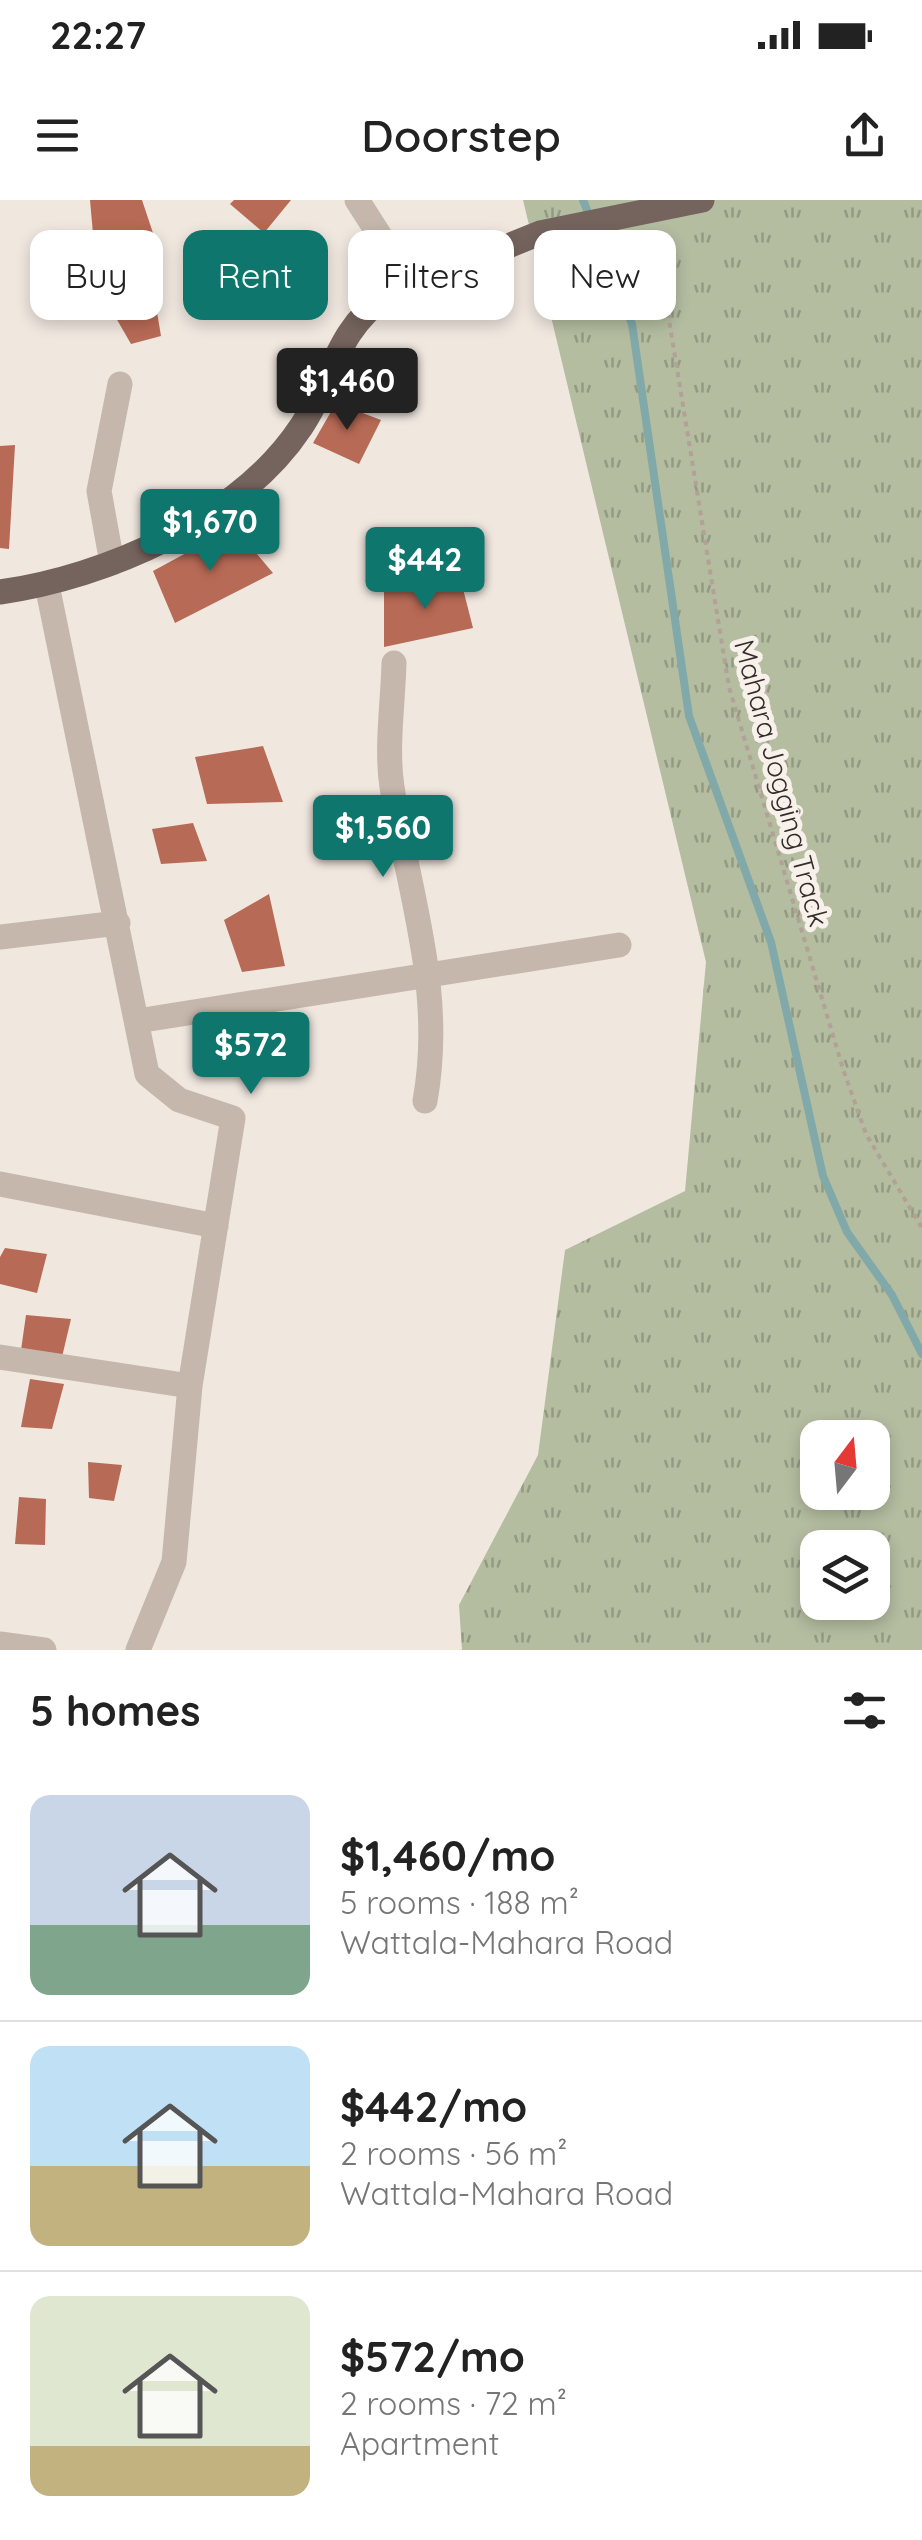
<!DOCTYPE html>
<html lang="en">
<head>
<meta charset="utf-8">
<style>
  body { margin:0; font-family:Quicksand,sans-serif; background:#f6f6f6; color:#222; height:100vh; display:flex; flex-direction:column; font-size:38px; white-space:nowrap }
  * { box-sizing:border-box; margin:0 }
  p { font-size:32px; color:#767676 }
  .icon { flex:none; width:55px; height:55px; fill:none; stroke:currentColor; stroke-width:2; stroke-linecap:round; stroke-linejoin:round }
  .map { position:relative; height:1450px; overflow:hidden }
  .sheet { display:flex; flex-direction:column; background:#fff; flex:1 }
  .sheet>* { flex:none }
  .hud { position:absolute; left:30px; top:30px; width:862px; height:90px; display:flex; gap:20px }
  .needle { width:65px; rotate:16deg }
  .controls { position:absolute; left:800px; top:1220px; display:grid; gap:20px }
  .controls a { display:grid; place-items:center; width:90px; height:90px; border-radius:20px; background:#fff; box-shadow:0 5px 15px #0003; font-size:50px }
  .price { position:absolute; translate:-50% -85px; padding:0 22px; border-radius:10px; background:#0f766e; color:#fff; font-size:32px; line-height:65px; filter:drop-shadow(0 2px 5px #0008) }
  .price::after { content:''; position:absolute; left:50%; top:60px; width:30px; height:22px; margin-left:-15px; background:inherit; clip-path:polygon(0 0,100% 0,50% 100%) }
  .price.active { background:#222; color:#fff }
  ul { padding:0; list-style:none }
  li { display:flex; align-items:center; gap:30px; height:250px; padding:0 30px }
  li+li { border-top:2px solid #e0e0e0 }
  li span { display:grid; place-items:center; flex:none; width:280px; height:200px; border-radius:20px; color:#555 }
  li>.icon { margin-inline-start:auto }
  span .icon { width:120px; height:120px; fill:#fffc; stroke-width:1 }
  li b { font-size:42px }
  h2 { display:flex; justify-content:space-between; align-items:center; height:120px; padding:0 30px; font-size:42px }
  .chip { padding:0 35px; border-radius:20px; background:#fff; box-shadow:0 5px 15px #0003; font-size:35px; line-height:90px }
  .chip.active { background:#0f766e; color:#fff }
  .status { display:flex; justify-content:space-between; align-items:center; height:70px; padding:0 50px; background:#fff; direction:ltr }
  .status svg { height:28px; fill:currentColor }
  header { display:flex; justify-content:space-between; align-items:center; height:130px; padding:0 30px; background:#fff; font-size:45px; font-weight:600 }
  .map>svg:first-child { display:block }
  .grass { fill:url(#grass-tufts); fill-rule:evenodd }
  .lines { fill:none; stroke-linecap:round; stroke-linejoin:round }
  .stream { stroke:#81a9a9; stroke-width:8 }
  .building { fill:#b76a55 }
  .path { stroke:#b2a196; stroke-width:4; stroke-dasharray:5 5; stroke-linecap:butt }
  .minor { stroke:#c6b7ac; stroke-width:25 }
  .major { stroke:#75645d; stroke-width:25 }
  .labels { text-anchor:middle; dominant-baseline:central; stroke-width:10; stroke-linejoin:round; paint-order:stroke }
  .street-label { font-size:28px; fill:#352d2a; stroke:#f8f1eb }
</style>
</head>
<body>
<div class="status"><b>22:27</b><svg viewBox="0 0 49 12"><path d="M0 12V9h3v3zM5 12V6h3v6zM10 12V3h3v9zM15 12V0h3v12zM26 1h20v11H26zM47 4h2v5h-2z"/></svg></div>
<header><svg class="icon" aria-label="menu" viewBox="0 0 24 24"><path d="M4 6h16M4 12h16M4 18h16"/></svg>Doorstep<svg class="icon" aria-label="share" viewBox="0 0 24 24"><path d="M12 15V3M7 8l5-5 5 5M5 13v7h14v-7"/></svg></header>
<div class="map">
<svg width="922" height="1450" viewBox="0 0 922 1450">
  <defs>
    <pattern id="grass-tufts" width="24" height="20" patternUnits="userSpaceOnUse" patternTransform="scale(2.5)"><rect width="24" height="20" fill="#b4bda0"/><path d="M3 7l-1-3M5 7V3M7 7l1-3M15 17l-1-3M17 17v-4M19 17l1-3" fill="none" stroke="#939a83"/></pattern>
  </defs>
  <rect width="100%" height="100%" fill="#f0e7df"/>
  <path class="grass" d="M523,0H922V1450H462L459,1405L538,1255L565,1050L685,991L706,762ZM818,1238H872V1292H818ZM818,1348H872V1402H818Z"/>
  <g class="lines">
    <path class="stream" d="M583,0L632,124L689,516L771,742L823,976L847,1032L892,1095L922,1154"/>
  </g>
  <path class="building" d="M90,0H142L156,42L94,45Z
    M234,0H291L264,33L230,4Z
    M154,94L161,136L131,144L108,104Z
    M336,203L381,220L359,264L313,243Z
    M15,245L9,349L0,348V246Z
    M234,327L273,373L175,423L153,371Z
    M460,377L473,428L384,447V392Z
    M263,546L283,602L207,604L195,557Z
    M193,623L207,661L161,664L152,629Z
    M269,694L285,766L242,772L224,720Z
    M5,1048L47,1054L37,1093L0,1084V1057Z
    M26,1115L71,1119L62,1157L21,1150Z
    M30,1179L64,1184L52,1229L21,1227Z
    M88,1262L122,1265L114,1301L89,1298Z
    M19,1297L46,1299L45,1345L15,1344Z"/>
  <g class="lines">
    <path class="path" d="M655,34L729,487L843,869L866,934L922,1028"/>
    <path class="minor" d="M357,0L410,83
      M112,363L99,291L120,184
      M47,385L147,874L179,900L233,918L190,1186L174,1362L138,1450
      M394,463C393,503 386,548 392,587C409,696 445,790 425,901
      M0,737L118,723
      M137,821L619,745
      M0,984L216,1026
      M0,1157L190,1186
      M0,1444L44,1450"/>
    <path class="major" d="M0,392C106,377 240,319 301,227C334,178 334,132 387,95L540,33L702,0"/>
  </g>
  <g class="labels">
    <g class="street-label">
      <text transform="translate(782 583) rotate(75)">Mahara Jogging Track</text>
    </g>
  </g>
</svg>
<div class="controls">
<a><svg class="needle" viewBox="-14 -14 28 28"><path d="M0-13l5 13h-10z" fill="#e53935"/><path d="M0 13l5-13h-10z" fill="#767676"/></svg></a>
<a><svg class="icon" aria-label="layers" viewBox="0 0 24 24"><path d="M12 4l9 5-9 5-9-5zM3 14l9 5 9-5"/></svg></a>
</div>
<b class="price active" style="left:347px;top:233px">$1,460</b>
<b class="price" style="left:210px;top:374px">$1,670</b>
<b class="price" style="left:425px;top:412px">$442</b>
<b class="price" style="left:383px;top:680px">$1,560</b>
<b class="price" style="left:251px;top:897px">$572</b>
<div class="hud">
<a class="chip">Buy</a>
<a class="chip active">Rent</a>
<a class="chip">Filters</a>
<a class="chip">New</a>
</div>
</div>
<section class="sheet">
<h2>5 homes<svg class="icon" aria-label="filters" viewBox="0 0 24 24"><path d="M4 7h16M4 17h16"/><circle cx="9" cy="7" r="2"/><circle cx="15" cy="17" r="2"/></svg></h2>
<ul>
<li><span style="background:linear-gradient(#c9d6e8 65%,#7fa58c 0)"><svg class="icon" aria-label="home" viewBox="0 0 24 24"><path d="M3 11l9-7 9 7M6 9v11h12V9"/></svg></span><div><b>$1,460/mo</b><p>5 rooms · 188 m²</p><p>Wattala-Mahara Road</p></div></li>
<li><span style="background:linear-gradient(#bfe0f5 60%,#c2b280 0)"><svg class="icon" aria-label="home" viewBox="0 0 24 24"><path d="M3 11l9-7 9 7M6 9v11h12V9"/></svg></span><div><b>$442/mo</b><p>2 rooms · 56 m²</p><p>Wattala-Mahara Road</p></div></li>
<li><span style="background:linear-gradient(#dfe7d0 75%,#c2b280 0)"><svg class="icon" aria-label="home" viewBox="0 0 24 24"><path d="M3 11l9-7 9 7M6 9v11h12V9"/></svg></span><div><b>$572/mo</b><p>2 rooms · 72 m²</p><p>Apartment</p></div></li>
</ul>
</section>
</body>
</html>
